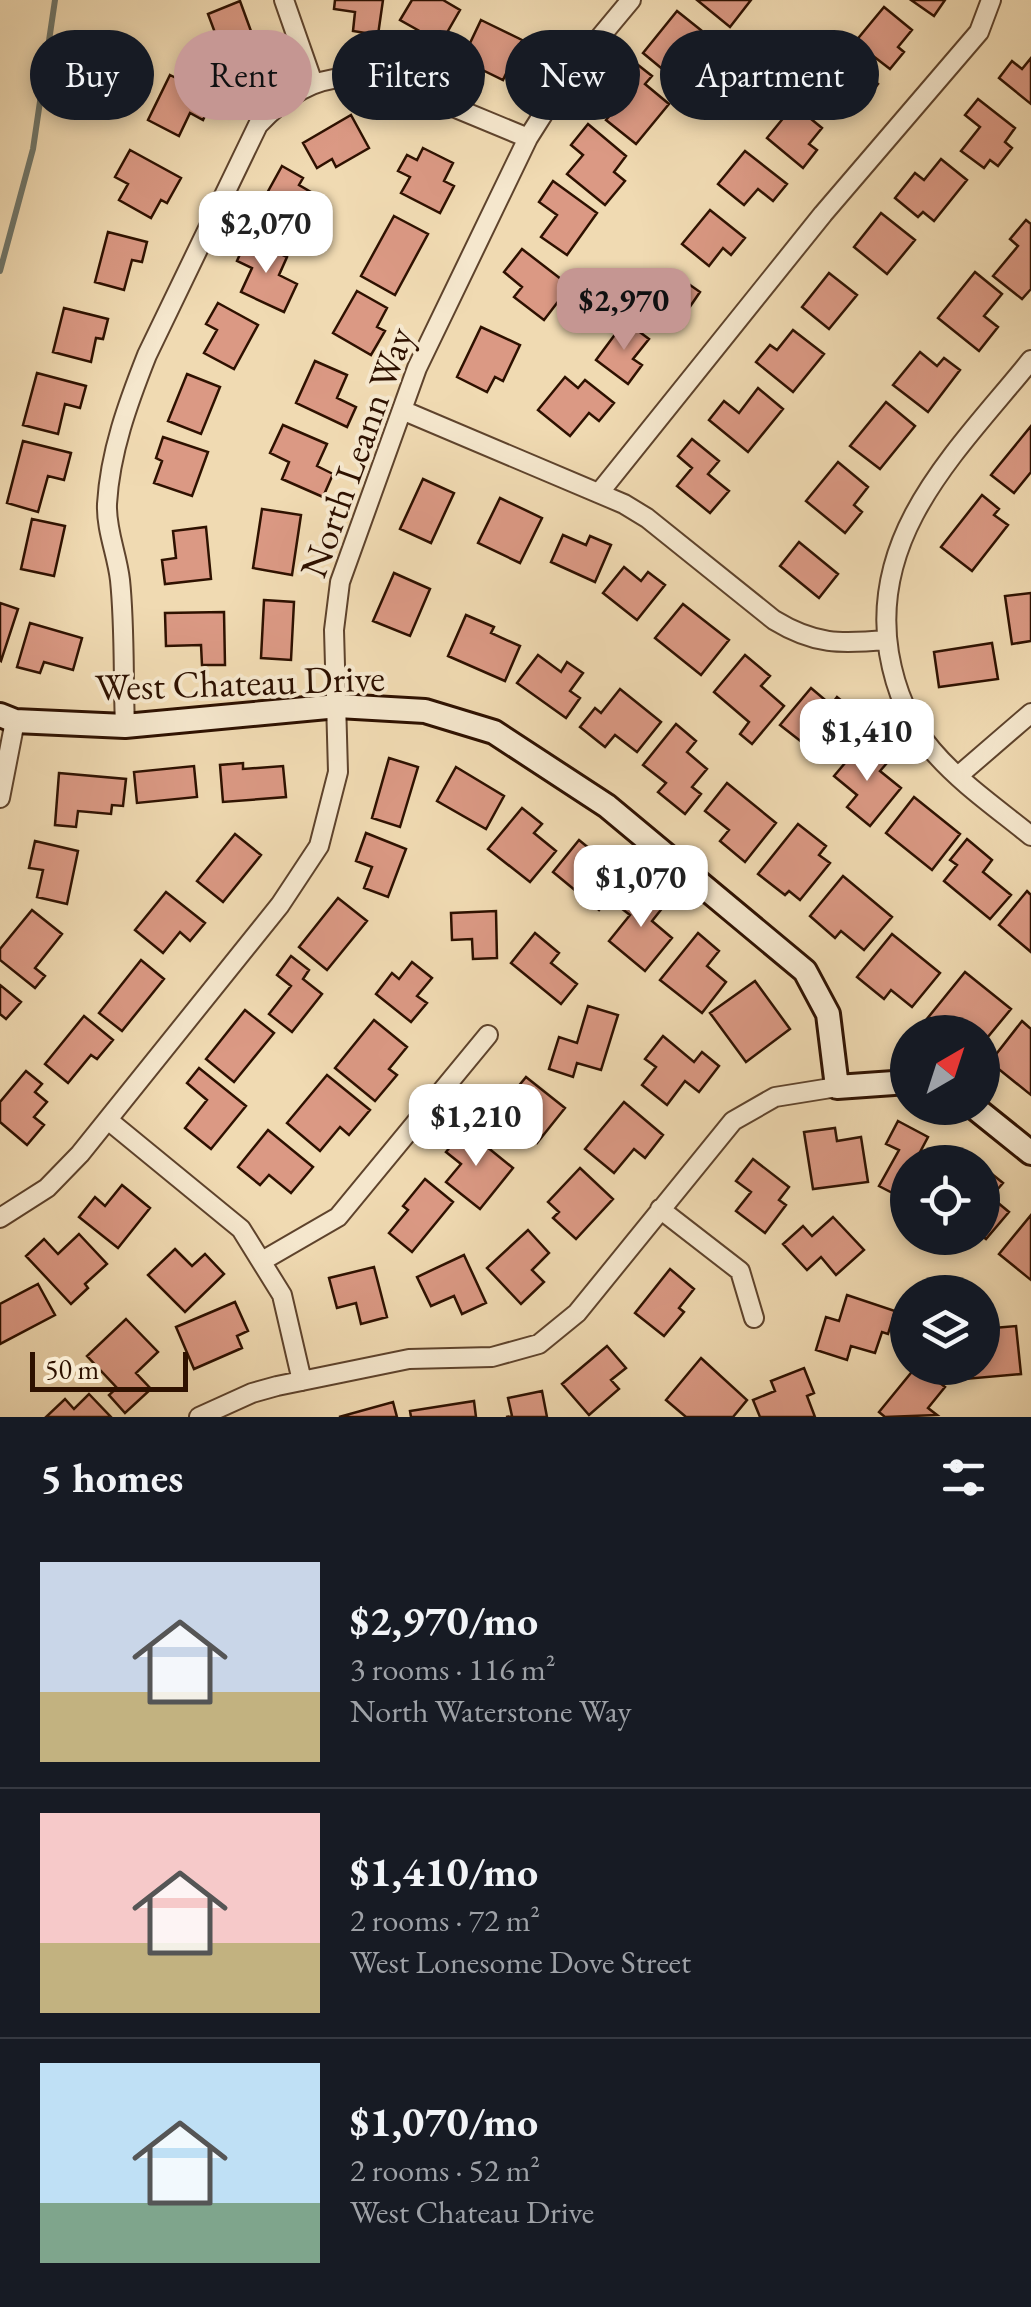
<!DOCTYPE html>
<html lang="en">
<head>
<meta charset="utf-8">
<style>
  body { margin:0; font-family:"EB Garamond",serif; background:#20242c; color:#f1f3f6; height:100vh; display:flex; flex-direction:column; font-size:38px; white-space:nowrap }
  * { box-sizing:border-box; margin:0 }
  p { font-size:32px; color:#9ea1a6 }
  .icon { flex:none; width:55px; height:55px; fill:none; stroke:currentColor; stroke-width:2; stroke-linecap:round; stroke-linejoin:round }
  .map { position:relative; height:1417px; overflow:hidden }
  .panel { display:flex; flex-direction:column; background:#171b24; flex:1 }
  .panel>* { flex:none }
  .top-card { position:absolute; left:30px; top:30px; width:972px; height:90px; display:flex; gap:20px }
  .needle { width:65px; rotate:39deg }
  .tools { position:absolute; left:890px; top:1015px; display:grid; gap:20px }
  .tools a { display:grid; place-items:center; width:110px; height:110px; border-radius:50%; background:#171b24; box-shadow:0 5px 15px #0003; font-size:50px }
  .scale { position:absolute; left:30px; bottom:25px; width:158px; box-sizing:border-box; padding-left:10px; border:5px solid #2e1100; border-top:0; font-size:28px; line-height:35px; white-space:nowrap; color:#2e1100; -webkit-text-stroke:8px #f5e7cd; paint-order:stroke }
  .price { position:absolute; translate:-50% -85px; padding:0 22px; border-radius:20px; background:#fff; color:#222; font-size:32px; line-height:65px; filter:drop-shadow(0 2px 5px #0008) }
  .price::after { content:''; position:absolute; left:50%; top:60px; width:30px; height:22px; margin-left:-15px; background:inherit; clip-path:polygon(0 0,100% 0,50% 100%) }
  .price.on { background:#c59692; color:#111 }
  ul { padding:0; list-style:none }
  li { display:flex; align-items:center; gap:30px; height:250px; padding:0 40px }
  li+li { border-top:2px solid #363941 }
  li span { display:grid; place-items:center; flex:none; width:280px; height:200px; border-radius:0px; color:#555 }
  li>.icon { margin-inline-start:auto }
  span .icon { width:120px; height:120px; fill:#fffc; stroke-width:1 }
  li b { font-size:42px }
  h2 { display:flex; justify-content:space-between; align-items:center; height:120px; padding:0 40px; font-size:42px }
  .chip { padding:0 35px; border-radius:45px; background:#171b24; box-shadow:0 5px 15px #0003; font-size:35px; line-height:90px }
  .chip.on { background:#c59692; color:#111 }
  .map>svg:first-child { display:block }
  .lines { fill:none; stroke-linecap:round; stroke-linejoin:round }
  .stream { stroke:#6f766a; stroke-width:6 }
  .building { fill:#db9984; stroke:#2e1100; stroke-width:2.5 }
  .street-casing { stroke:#5e432c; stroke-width:22 }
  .secondary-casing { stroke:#2e1100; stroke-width:28 }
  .street { stroke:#f5e7cd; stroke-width:18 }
  .secondary { stroke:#f5e7cd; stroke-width:22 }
  .labels { text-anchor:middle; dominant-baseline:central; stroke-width:8; stroke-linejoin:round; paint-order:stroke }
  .street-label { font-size:38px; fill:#2e1100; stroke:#f5e7cd }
</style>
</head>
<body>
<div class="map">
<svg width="1031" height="1417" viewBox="0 0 1031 1417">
  <rect width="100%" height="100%" fill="#f0dab2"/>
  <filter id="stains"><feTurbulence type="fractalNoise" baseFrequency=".002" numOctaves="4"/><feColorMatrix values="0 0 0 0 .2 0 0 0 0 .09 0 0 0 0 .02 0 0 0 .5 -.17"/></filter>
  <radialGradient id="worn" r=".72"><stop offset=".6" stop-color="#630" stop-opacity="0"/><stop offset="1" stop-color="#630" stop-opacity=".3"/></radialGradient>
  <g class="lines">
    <path class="stream" d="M0,271L33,149L55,0"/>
  </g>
  <path class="building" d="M335,0H383L378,35L353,31L355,12L334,9Z
    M412,0H443L460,10L441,43L400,20Z
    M697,0H751L730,27Z
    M911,0H945L934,16Z
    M240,1L259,53L227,65L208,14Z
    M884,7L912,30L898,47L904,52L890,69L855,42Z
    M677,11L702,31L697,37L707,45L678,82L643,53Z
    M481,20L522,40L503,80L462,60Z
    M841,55L878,84L863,103L857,98L843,115L813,91Z
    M1031,58V104L999,78L1012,61L1022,69Z
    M633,61L652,76L645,84L669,104L636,144L606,120L625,97L611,87Z
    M170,75L214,97L203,120L190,113L179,136L148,120Z
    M978,99L1015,128L1005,142L1012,148L998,166L990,160L984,168L961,151L980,127L965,115Z
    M794,105L822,128L809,144L817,150L803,168L767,138Z
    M351,115L369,148L336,167L332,159L317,168L303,143Z
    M588,124L626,156L614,172L625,181L605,205L567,174L583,155L571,145Z
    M423,148L453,163L444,181L454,186L440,213L401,193L410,177L398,171L407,155L417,160Z
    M130,150L181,178L167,203L161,200L151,218L119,200L128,184L115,177Z
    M745,151L787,184L773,201L758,189L744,205L718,184Z
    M941,159L967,180L934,221L923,212L918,217L895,198L915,173L924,180Z
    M282,166L303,178L299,185L328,202L303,246L271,228L284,206L266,195Z
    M553,181L597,213L567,255L541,237L557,215L539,202Z
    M710,210L745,238L731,255L723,248L709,266L682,244Z
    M881,213L915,240L887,274L854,247Z
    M394,216L428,234L395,295L361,276Z
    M1026,220L1031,224V289L1022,299L993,276L1018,246L1010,239Z
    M108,232L147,242L142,262L132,260L124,290L95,282Z
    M247,238L287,257L279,275L297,284L284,312L241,292L252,268L237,261Z
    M522,249L570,286L544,320L514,297L522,287L504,272Z
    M975,272L1002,294L984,316L998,327L979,351L938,318Z
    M673,273L700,292L687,311L680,306L667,326L633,302L648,279L662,289Z
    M829,273L857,295L829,329L802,307Z
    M357,291L387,308L377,327L385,331L371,355L333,333Z
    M218,303L258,325L234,369L204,353L217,330L206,324Z
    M64,308L108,319L103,339L96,338L91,362L53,352Z
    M625,321L649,339L633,359L642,365L628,384L596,360Z
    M481,327L520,345L503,381L495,377L487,392L457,377Z
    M793,330L824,354L793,392L756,362L770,345L777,350Z
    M920,352L937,366L944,358L960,370L928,412L893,385Z
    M315,361L347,375L337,398L356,407L347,427L296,403Z
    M37,373L86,386L80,408L65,404L58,434L23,425Z
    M187,374L220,387L201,434L168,421Z
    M565,377L578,388L585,380L614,403L599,421L589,413L570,436L538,410Z
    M758,388L783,409L748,452L709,420L724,401L739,413Z
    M886,402L915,426L880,469L850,446Z
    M283,425L327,444L317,466L333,474L323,497L282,479L289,462L270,453Z
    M1031,426V472L1014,493L991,475Z
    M163,437L208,452L192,496L154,483L162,461L156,458Z
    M692,439L719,461L708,474L729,491L710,513L677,486L692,468L678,456Z
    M23,441L71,453L64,480L48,476L38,512L7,503Z
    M838,462L868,487L854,505L862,512L845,533L806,501Z
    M423,479L454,493L431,543L400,529Z
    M982,495L999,509L994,515L1008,525L972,571L941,547Z
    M500,498L542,518L520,563L478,543Z
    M262,509L301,515L292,575L253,568Z
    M32,519L65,526L54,576L21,569Z
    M206,527L211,579L165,584L162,560L176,558L173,531Z
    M563,535L586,545L590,536L611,545L595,582L551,562Z
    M799,542L838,574L819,598L780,566Z
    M624,567L641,581L648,572L665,585L637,620L603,593Z
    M394,573L430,589L410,636L373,621Z
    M1031,593V641L1012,644L1005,596Z
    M264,600L294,602L291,660L261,658Z
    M0,603L18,609L1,661L0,660Z
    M683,604L729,640L701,675L655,638Z
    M224,612L225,665H202L201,645L166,646L165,613Z
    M466,615L494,627L491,633L520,646L505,681L448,656Z
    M30,623L82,638L73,670L44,662L40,673L17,667Z
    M992,643L998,679L939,687L934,652Z
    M538,655L561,672L567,662L583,673L570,691L580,698L566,718L517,683Z
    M745,655L770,676L761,686L784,706L752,744L740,734L749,722L714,692Z
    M811,688L831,705L837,697L862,717L836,750L813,731L803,743L780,725Z
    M620,689L661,722L637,752L615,735L605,747L580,727L595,708L601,713Z
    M676,724L696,741L687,752L707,769L692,787L701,794L685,814L658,792L666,783L643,765Z
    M862,743L887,763L880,771L901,788L870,826L847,807L857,795L834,776Z
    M389,758L418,767L400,827L372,818Z
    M243,763V769L283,766L286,797L223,802L220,765Z
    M194,766L197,797L137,803L134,772Z
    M456,767L504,796L486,829L437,801Z
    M59,773L126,779L123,806L112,805L111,814L78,811L76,827L55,825Z
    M727,783L776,823L745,862L720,841L729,830L705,811Z
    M914,797L960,834L932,870L886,833Z
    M522,808L542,824L534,833L556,851L530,882L488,849Z
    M798,824L826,846L819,855L830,863L800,900L789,891L785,895L758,874Z
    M366,833L406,849L388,897L364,888L372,867L356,861Z
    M235,834L261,855L223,902L197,881Z
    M967,839L992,860L983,872L1011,895L990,919L944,881L957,865L950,860Z
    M579,840L625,878L599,910L553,872Z
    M35,841L78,851L67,904L37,897L43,870L29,868Z
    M843,876L892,917L864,950L841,931L835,938L810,916Z
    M640,886L664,906L652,921L672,938L645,971L609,941L630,915L621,908Z
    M1027,891L1031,895V952L999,925Z
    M166,892L205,923L190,941L180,932L163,953L135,930Z
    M338,898L367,921L327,970L299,947Z
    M32,910L62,934L35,968L45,976L35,988L0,960V949Z
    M496,911L497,958L473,959L472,939L452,940L451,913Z
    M535,933L559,953L551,963L577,984L561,1004L511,963Z
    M698,933L719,951L707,966L726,982L702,1013L660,980Z
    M892,934L940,973L912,1007L891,990L884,999L857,977Z
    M291,956L309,970L303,979L322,994L292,1032L269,1014L291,986L277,975Z
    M141,960L164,979L122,1031L99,1013Z
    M412,962L432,978L417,996L427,1003L411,1022L376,994L392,973L399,979Z
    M965,972L1011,1009L982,1044V1032H965L958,1027L953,1032H931L922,1025Z
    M755,981L790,1029L746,1062L710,1013Z
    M0,985L21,1002L6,1019L0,1014Z
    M588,1006L618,1015L601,1070L577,1063L573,1077L549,1069L559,1037L577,1043Z
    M245,1010L274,1033L234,1082L206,1059Z
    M84,1016L113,1040L97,1059L91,1055L68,1083L45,1064Z
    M374,1020L407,1047L389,1069L397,1075L375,1101L335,1068Z
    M1022,1021L1031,1029V1095L990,1062Z
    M663,1036L694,1062L702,1052L719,1066L699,1092L685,1081L667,1105L642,1085L656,1067L645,1059Z
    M199,1068L246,1106L211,1149L185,1128L207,1100L187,1083Z
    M26,1071L42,1084L35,1092L47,1102L34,1117L44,1125L27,1145L0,1122V1102Z
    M327,1075L370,1110L349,1135L340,1127L320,1151L287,1123Z
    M526,1077L565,1108L537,1143L519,1128L507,1142L486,1126Z
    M624,1102L663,1135L645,1158L634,1149L614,1173L585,1149Z
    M898,1121L928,1137L918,1156L931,1162H908V1201L879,1186L899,1150L886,1144Z
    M835,1128L837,1141L861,1137L868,1182L813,1189L804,1132Z
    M465,1129L513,1168L480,1209L446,1182L461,1164L446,1152Z
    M268,1130L313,1167L291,1193L269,1175L260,1185L238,1167Z
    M753,1159L789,1187L779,1200L786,1205L765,1233L736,1211L751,1192L736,1181Z
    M982,1166L1003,1183L991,1197L1009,1212L986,1239L982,1236Z
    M580,1168L613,1199L576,1239L553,1218L559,1212L548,1202Z
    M425,1179L453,1202L412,1252L389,1233L408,1210L403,1206Z
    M122,1185L150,1208L118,1248L79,1217L95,1197L105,1206Z
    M1031,1215V1280L999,1254Z
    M833,1217L864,1250L836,1275L821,1257L807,1270L783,1244L803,1226L812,1236Z
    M528,1230L549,1253L532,1270L544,1282L521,1304L487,1268Z
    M79,1234L107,1264L85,1284L88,1288L71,1304L26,1256L44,1239L58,1254Z
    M175,1249L192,1266L205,1254L224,1274L185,1312L148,1275Z
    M464,1255L486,1303L462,1314L454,1296L431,1306L417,1277Z
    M374,1267L387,1317L361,1324L356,1303L337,1308L329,1278Z
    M670,1269L694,1289L679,1308L684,1312L664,1336L635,1313Z
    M38,1284L55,1315L0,1344V1304Z
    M847,1295L895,1311L888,1334L882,1332L875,1353L851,1346L847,1360L816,1350L826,1317L839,1321Z
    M235,1302L248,1331L237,1336L242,1348L194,1369L176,1327Z
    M126,1319L158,1352L136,1373L151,1389L125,1413L109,1395L117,1388L87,1356Z
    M1016,1326L1021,1374L965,1379L964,1368H982V1329Z
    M607,1346L626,1368L611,1380L619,1389L589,1415L562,1384Z
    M701,1358L747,1400L733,1417H686L666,1400Z
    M804,1368L814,1393L807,1396L815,1417H760L753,1400L775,1391L771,1381Z
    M915,1368H921L945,1387L928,1408L937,1415L885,1417L879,1412Z
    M542,1391L547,1417H506L512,1416L508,1398Z
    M89,1394L111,1417H46L65,1399L74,1409Z
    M474,1401L476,1417H411L410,1411Z
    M393,1402L397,1417H339Z"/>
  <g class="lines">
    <g class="street-casing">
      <path id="street" d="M284,0L313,83
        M1031,360C961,447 869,531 889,653C895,688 909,723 932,750C960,783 998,809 1031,836
        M402,410L624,504L647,518L774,620C815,645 840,644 887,640
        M599,493L823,214L979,32L991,0
        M125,726C123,678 125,628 120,580C117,554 106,530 107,504C110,452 128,403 147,355L258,125C319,60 366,72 441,102C470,114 499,126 528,138
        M958,776L1031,713
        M0,798L15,721
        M108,1120L241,1229L282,1295L302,1381
        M660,1209L740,1271L754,1318
        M0,1218L47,1188L80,1154L280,905L319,846L338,772L334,630L340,582L417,368L528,138L566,78L631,0
        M262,1261L338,1217L488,1035
        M199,1417L252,1393L277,1386L409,1359L492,1357L539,1344L577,1313L733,1121L775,1097L837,1087"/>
    </g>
    <g class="secondary-casing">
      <path id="secondary" d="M0,715L15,721L125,726L338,706L425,711L494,732L607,806L805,971L828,1014L837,1087L908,1082
        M975,1108L1031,1153"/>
    </g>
    <use href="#street" class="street"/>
    <use href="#secondary" class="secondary"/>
  </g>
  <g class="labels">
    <g class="street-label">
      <text transform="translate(356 452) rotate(-70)">North Leann Way</text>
      <text transform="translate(240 682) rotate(-2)">West Chateau Drive</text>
    </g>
  </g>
  <rect width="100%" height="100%" filter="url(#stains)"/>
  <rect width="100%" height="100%" fill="url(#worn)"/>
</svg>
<div class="tools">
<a><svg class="needle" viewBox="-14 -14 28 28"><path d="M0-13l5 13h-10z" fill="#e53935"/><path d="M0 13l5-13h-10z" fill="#9ea1a6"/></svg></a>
<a><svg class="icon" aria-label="locate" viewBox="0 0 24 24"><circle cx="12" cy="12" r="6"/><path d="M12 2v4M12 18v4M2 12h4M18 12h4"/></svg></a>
<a><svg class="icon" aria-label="layers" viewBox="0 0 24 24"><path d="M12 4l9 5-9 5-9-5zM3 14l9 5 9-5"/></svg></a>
</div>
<div class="scale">50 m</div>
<b class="price" style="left:266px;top:276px">$2,070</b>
<b class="price on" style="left:624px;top:353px">$2,970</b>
<b class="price" style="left:867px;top:784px">$1,410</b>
<b class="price" style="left:641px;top:930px">$1,070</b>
<b class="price" style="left:476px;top:1169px">$1,210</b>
<div class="top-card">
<a class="chip">Buy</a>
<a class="chip on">Rent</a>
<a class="chip">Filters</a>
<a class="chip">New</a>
<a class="chip">Apartment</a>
</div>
</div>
<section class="panel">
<h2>5 homes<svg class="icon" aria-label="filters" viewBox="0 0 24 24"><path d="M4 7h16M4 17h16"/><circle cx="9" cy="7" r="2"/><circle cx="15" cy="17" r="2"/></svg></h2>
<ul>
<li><span style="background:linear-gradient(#c9d6e8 65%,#c2b280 0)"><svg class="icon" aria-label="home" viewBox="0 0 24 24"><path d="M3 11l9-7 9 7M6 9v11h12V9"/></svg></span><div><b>$2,970/mo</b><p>3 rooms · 116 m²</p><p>North Waterstone Way</p></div></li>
<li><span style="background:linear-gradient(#f6c9c9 65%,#c2b280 0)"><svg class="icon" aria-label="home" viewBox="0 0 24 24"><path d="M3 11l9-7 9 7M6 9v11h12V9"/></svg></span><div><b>$1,410/mo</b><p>2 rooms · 72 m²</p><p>West Lonesome Dove Street</p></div></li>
<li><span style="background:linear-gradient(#bfe0f5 70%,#7fa58c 0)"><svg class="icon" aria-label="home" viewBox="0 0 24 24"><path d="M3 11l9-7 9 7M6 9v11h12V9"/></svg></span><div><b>$1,070/mo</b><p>2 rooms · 52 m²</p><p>West Chateau Drive</p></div></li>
</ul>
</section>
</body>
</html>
